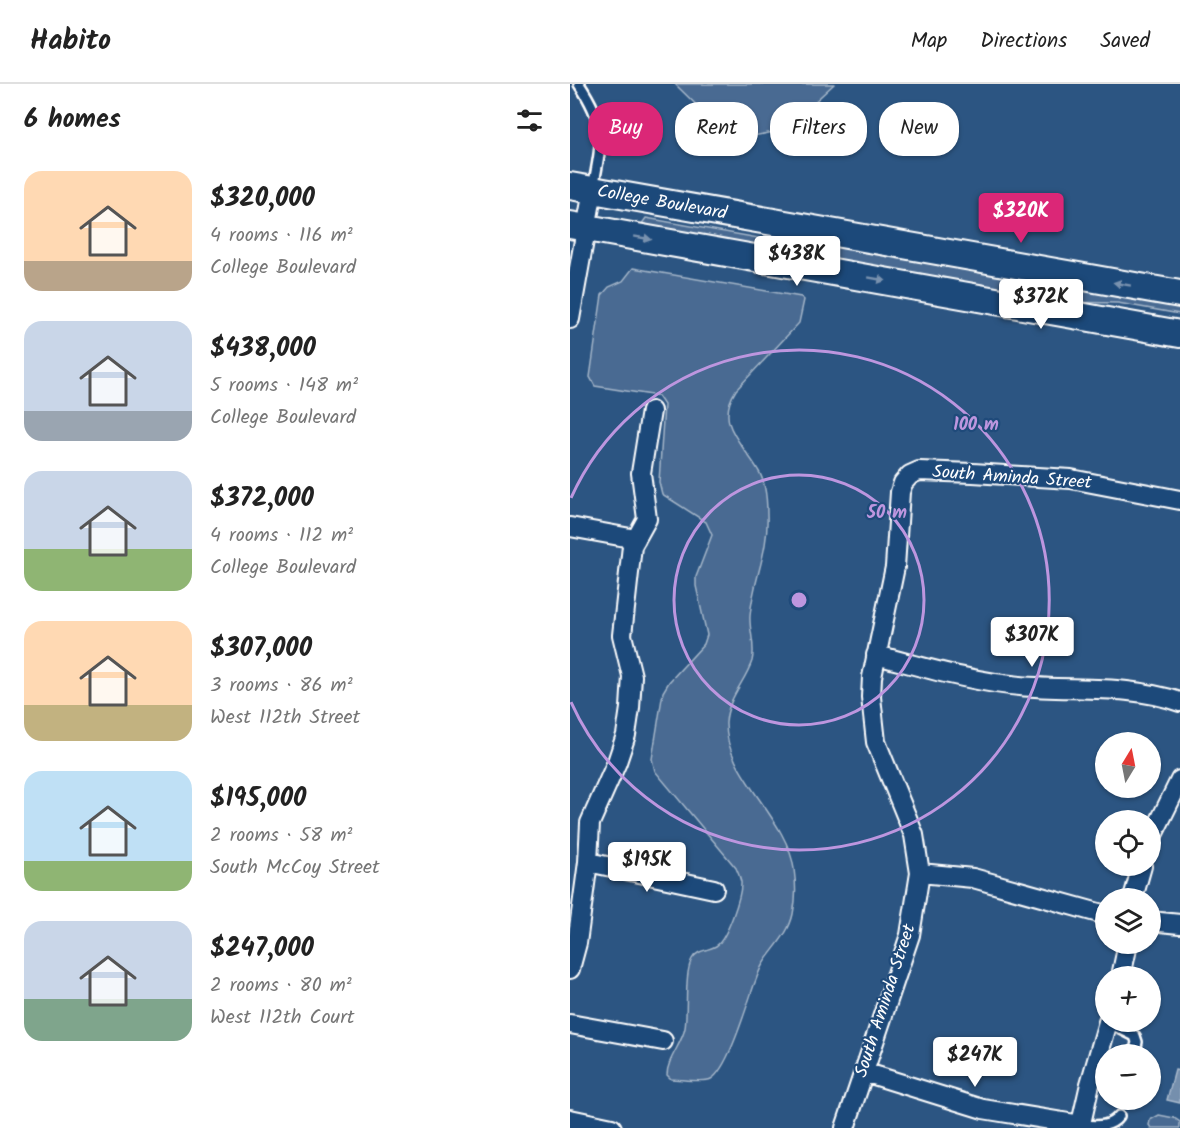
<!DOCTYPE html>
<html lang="en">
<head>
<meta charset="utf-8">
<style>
  body { margin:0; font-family:Kalam,sans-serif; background:#f6f6f6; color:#222; height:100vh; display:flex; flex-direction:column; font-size:22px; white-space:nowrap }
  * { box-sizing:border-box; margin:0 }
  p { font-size:20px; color:#767676 }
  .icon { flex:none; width:33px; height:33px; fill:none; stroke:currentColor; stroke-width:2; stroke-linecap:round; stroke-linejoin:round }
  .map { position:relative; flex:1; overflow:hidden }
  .panel { display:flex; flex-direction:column; background:#fff; width:570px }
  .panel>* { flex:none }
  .hud { position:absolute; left:18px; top:18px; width:501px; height:54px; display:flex; gap:12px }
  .needle { width:39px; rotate:10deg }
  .tools { position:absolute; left:525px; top:648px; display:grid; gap:12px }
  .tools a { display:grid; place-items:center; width:66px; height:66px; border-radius:50%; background:#fff; box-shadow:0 2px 4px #0004; font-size:30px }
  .price { position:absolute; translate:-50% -51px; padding:0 14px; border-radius:6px; background:#fff; color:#222; font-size:20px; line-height:39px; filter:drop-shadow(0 2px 3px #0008) }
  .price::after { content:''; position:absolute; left:50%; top:36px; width:18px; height:14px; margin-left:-9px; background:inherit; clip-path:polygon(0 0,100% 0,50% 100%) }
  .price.current { background:#db2777; color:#fff }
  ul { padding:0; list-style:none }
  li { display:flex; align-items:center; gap:18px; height:150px; padding:0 24px }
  li span { display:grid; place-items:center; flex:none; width:168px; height:120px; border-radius:18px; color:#555 }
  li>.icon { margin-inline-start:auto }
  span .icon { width:72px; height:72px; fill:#fffc; stroke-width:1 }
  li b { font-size:26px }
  h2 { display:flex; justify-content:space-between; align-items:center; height:72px; padding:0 24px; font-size:26px }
  .chip { padding:0 21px; border-radius:24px; background:#fff; box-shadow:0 2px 4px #0004; font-size:21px; line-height:54px }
  .chip.current { background:#db2777; color:#fff }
  header { display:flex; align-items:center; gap:36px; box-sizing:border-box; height:84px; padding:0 30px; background:#fff; border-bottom:2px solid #e0e0e0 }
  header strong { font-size:28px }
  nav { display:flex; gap:33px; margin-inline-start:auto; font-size:21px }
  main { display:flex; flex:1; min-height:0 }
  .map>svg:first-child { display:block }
  .green { fill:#486b92; stroke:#a4b5c8; stroke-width:1.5 }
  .water { fill:#748fad; stroke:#acbcce; stroke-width:1.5 }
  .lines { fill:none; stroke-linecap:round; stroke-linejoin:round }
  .service-casing { stroke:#fff; stroke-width:14 }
  .minor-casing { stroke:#fff; stroke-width:22 }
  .secondary-casing { stroke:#fff; stroke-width:30 }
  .service { stroke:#1f4a7a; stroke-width:9 }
  .minor { stroke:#1f4a7a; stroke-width:18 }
  .secondary { stroke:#1f4a7a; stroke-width:26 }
  .oneway { fill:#7992af }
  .ring { fill:none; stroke:#bd96df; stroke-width:3 }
  .labels { text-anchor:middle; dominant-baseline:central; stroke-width:4.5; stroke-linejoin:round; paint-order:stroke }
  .street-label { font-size:18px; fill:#fff; stroke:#1f4a7a }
  .centre { fill:#bd96df; stroke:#1f4a7a; stroke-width:3 }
  .ring-label { font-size:18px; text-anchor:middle; font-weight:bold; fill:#bd96df; stroke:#1f4a7a; stroke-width:4.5; stroke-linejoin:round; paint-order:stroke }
</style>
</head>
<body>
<header>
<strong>Habito</strong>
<nav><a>Map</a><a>Directions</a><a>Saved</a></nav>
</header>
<main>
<section class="panel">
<h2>6 homes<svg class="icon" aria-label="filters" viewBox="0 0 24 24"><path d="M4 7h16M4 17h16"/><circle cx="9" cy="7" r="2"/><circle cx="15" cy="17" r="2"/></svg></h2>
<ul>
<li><span style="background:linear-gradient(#ffd9b3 75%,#b9a48a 0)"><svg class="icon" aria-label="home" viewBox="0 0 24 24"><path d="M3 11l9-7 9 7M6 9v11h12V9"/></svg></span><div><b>$320,000</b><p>4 rooms · 116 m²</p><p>College Boulevard</p></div></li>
<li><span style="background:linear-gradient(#c9d6e8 75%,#9aa5b1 0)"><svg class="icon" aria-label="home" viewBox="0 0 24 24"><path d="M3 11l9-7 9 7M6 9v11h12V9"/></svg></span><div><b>$438,000</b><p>5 rooms · 148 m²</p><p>College Boulevard</p></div></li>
<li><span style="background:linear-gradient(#c9d6e8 65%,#8fb573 0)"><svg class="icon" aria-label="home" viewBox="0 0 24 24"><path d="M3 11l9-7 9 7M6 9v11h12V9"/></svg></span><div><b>$372,000</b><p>4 rooms · 112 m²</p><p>College Boulevard</p></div></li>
<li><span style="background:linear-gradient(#ffd9b3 70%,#c2b280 0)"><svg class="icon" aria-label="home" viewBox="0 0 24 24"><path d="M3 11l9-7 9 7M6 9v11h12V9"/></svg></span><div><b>$307,000</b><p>3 rooms · 86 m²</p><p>West 112th Street</p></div></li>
<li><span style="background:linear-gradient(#bfe0f5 75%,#8fb573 0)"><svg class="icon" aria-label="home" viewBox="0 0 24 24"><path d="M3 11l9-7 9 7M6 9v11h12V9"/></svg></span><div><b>$195,000</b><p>2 rooms · 58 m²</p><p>South McCoy Street</p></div></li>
<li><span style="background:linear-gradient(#c9d6e8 65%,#7fa58c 0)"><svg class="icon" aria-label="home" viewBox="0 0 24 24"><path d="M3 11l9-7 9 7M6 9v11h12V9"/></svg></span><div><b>$247,000</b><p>2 rooms · 80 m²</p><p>West 112th Court</p></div></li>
</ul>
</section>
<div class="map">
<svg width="610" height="1044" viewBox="0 0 610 1044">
  <rect width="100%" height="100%" fill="#2c5582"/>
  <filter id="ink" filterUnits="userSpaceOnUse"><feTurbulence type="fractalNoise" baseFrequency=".0167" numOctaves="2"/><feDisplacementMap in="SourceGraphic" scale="12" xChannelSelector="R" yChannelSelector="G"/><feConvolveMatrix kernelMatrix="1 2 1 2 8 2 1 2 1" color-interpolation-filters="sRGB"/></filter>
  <g filter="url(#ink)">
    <path class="green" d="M105,0H264L214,46L178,53L152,46Z
      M76,134L234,162L267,161L610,220V230L548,219L489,218L71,141Z
      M63,184L231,213L234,216L229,239L166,306C144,340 172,358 188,386C196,398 197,415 197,430C199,468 183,496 180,532C179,547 186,562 182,577C175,598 157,615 156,639C155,691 217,733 224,785C226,799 226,817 223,830C219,850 203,864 193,880C189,886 187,894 184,901C177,921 158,986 141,995C134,999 110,995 101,995L97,991C97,975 112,960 115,944C118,926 114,889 122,875C128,865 138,867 146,862C157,855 172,811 171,798C170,794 168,788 166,784L85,687L82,675L93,608L99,598L134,560L137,551L126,502V493L142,451L136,438L92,410L89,398L94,321L88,312L25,302L20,293L32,211L39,203L53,197Z
      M589,1031L604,1034L610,1038V1044H581L579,1041L580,1036Z"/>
    <path class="water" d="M605,986L610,987V1019L597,1016Z"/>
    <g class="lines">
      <g class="service-casing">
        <path id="service" d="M9,0C37,42 32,56 23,104
          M537,938L565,952L567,958L565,967
          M511,1041C526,1042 540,1044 549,1032"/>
      </g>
      <g class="minor-casing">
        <path id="minor" d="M0,235L23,106
          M0,443L66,455
          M306,571C353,583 402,598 450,602C504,607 558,600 610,618
          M580,757L610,696
          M18,778L144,805
          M350,789L403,794L536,831
          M563,814L572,782
          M580,837L610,840
          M0,885L7,859L18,778L20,739L47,678L56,651L60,624L62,592L52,551L62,462L77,435L71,389L81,327
          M551,892L558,860
          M0,940L93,957
          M294,988L413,1025L511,1041
          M0,1035L42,1044
          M275,1044L340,851L350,789L344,751L306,658L301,613L302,593L325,483L330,408L333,399L340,391L349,387L403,389L501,395L610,416
          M510,1044L520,1000L538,938"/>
      </g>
      <g class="secondary-casing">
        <path id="secondary" d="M0,102L610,210
          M0,141L610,250"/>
      </g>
      <use href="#service" class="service"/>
      <use href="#minor" class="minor"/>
      <use href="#secondary" class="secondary"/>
    </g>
    <defs><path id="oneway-solid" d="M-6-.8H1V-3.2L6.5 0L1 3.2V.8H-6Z" transform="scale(1.5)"/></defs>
    <g class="oneway">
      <use href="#oneway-solid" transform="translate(73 154) rotate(10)"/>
      <use href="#oneway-solid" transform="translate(307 195) rotate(10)"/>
      <use href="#oneway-solid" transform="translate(552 200) rotate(-170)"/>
    </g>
  </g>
  <g class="ring">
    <circle cx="229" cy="516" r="125"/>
    <path d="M1 414A250 250 0 1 1 1 618"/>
  </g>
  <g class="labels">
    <g class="street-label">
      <text transform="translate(92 119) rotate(10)">College Boulevard</text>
      <text transform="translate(442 394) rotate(4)">South Aminda Street</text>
      <text transform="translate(316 917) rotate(-72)">South Aminda Street</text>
    </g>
  </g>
  <circle cx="229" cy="516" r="9" class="centre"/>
  <g class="ring-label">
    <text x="406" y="346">100 m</text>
    <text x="317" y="434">50 m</text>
  </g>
</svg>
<div class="tools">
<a><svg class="needle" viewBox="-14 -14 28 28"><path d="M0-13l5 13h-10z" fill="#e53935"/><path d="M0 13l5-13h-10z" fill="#767676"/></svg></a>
<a><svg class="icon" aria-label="locate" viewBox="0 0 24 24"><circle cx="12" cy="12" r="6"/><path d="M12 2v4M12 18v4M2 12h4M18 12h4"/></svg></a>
<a><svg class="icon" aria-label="layers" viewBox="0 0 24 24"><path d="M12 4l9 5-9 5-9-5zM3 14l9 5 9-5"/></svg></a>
<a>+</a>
<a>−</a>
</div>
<b class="price current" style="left:451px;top:160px">$320K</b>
<b class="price" style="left:227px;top:203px">$438K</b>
<b class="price" style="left:471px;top:246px">$372K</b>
<b class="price" style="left:462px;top:584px">$307K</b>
<b class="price" style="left:77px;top:809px">$195K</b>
<b class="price" style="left:405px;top:1004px">$247K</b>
<div class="hud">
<a class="chip current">Buy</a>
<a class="chip">Rent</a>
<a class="chip">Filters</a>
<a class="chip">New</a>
</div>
</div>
</main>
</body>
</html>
